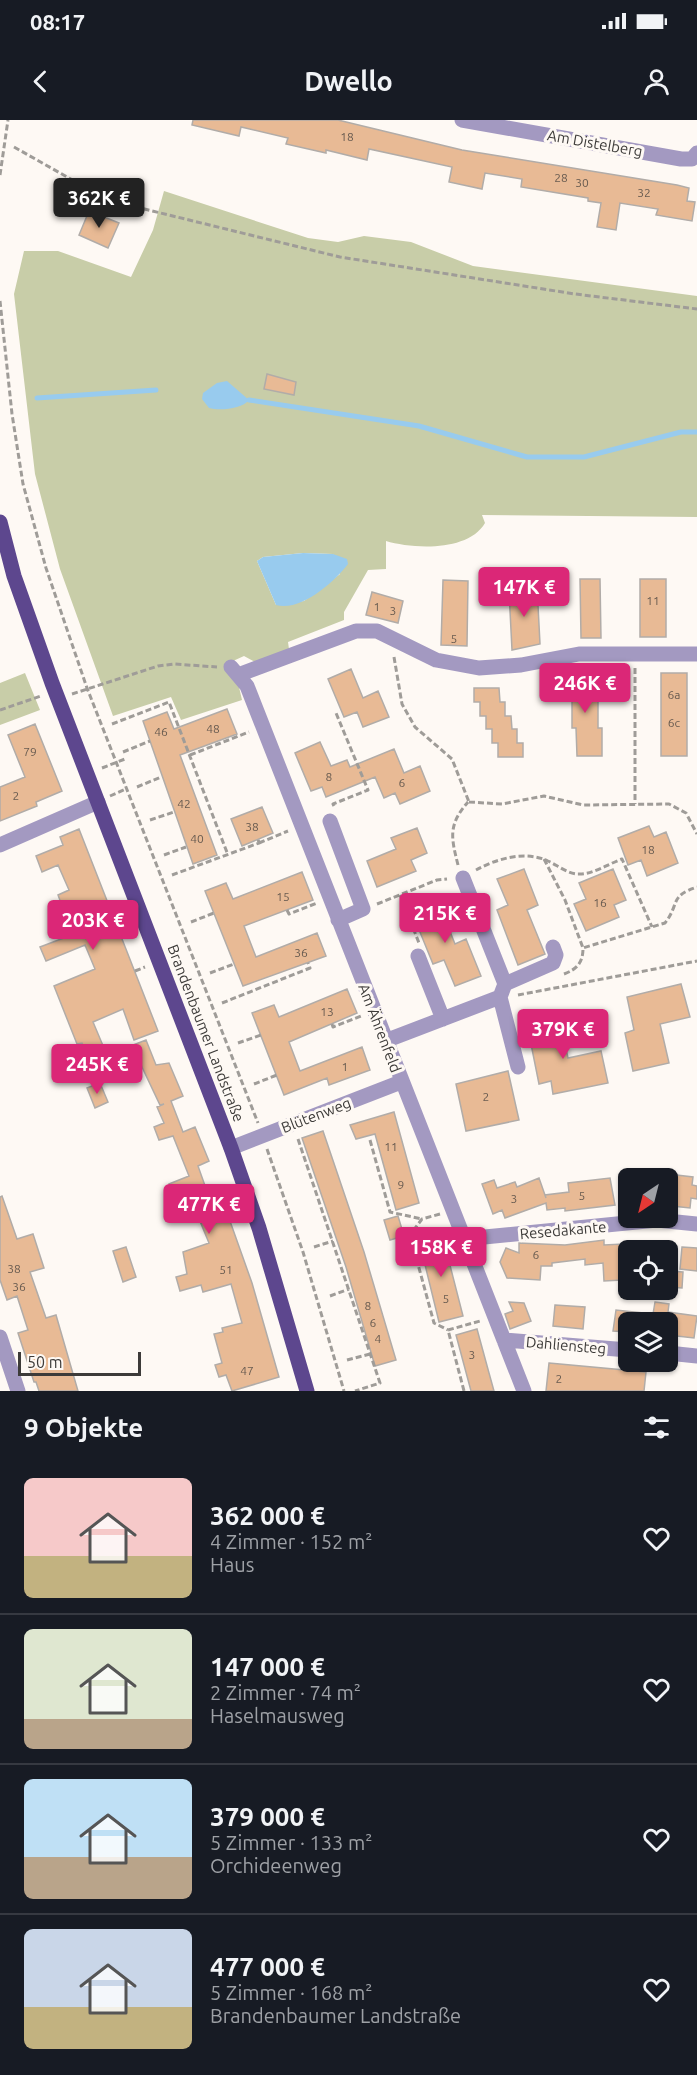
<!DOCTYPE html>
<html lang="de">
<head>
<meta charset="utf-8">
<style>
  body { margin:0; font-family:Ubuntu,sans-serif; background:#20242c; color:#f1f3f6; height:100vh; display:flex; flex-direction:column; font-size:22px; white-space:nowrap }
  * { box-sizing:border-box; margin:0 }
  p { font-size:20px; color:#9ea1a6 }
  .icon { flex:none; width:33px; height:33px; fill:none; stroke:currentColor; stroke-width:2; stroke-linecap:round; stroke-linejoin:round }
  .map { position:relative; height:1271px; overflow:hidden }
  .side { display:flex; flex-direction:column; background:#171b24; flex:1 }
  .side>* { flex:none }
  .needle { width:39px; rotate:215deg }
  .fabs { position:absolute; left:618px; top:1048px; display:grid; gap:12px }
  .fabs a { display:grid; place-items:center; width:60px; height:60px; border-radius:9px; background:#171b24; box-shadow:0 2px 4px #0004; font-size:30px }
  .scale { position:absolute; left:18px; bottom:15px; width:123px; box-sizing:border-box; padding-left:6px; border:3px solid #3d3b39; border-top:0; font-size:16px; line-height:21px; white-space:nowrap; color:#3d3b39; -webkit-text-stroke:4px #fef9f4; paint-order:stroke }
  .price { position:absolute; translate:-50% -51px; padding:0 14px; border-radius:6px; background:#db2777; color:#fff; font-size:20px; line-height:39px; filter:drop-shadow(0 2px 3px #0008) }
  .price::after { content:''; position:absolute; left:50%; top:36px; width:18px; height:14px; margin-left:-9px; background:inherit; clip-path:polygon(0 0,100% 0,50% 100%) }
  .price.on { background:#222; color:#fff }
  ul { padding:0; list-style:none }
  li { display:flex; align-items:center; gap:18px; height:150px; padding:0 24px }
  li+li { border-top:2px solid #363941 }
  li span { display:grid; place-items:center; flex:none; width:168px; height:120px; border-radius:9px; color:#555 }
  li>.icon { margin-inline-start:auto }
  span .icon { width:72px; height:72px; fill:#fffc; stroke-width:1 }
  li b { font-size:26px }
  h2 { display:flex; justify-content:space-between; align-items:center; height:72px; padding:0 24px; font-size:26px }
  .status { display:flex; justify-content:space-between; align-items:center; height:42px; padding:0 30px; background:#171b24; direction:ltr }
  .status svg { height:16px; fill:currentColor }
  header { display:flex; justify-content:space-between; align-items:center; height:78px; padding:0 24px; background:#171b24; font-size:27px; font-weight:600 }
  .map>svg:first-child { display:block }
  .green { fill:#c8cda8; fill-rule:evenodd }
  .water { fill:#98cbee }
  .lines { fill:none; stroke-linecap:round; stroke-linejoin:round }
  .stream { stroke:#98cbee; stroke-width:5 }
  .building { fill:#e8ba95; stroke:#b1aca8; stroke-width:1.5 }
  .path { stroke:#9f9c98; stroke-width:3; stroke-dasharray:6 3; stroke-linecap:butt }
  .minor { stroke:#a399c1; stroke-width:15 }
  .major { stroke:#5d478e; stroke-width:15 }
  .labels { text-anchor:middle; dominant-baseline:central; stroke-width:6; stroke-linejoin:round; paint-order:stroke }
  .number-label { font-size:12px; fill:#685b50 }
  .street-label { font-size:15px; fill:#3d3b39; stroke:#fef9f4 }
</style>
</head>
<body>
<div class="status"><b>08:17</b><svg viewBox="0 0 49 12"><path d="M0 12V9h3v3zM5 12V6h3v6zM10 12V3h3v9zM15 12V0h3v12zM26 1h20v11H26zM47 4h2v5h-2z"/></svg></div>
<header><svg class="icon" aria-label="back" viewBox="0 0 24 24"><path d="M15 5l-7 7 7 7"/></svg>Dwello<svg class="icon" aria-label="person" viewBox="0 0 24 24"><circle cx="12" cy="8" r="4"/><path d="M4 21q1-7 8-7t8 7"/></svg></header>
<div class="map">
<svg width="697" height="1271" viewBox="0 0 697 1271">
  <rect width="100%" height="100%" fill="#fef9f4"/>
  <path class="green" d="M164,71L308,118L338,122L364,116L411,122L473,146L697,176V397L482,395L485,403C468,432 413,429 386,421V449L368,450L344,492V500L288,522L289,529L255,542L244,536L233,541L242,580L181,600L171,577L113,596L60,449L35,354L14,174L24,131H58L131,157L153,110ZM303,433L333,434L340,454L304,481L276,485L257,441L263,437Z
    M25,553L40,590L0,605V563Z"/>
  <path class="water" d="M227,261L249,280C242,289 220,291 209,288L202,279L203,273L217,263Z
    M303,433L333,434L347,439L348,444C334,462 301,492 276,485L257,441L263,437Z"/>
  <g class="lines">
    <path class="stream" d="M37,278L156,270
      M249,280L419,306L527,337H584L681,312H697"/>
  </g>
  <path class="building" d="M193,0H338L462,30L677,65L689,68L687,81L695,82L692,101L656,95L658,89L620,83L616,110L597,107L601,83L588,81V78L521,67L522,59L485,53L482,69L449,62L452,47L369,29L367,40L326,30V33L286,24L288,18L241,7L239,16L192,5Z
    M89,91L119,103L108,128L79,115Z
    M267,254L296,262L294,275L264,269Z
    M580,459H600L601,518H581Z
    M640,459H666V517H640Z
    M443,460L468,461L467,526L441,525Z
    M537,466L540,524L512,530L509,471Z
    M372,472L403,481L398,503L366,495Z
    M351,549L363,578L378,571L389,597L363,607L357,592L344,597L328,559Z
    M567,553H593V580H598V608H602V636H577L576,608H572V581L568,580Z
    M661,553H687V636H661Z
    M474,568H499L500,582H505V596H511L512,609H517V623H523V637H498V623H492V609H486V596H480V582H474Z
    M227,589L237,614L180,635L217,735L193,744L143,601L167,592L174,609Z
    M35,604L62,671L36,682L37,686L0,701V667L25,657L8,615Z
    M320,622L331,646L347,640L350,647L394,629L404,653L420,646L430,671L400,684L395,673L384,678L375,657L326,677L322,667L311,671L295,633Z
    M262,687L273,713L242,726L231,699Z
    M649,706L654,717L666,712L678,743L647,756L641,740L628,745L618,718Z
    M417,708L427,733L411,740L416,751L377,767L367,741L396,729L391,718Z
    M79,709L158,911L134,920L123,889L93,902L104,928L87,935L82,923L77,924L54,866L95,849L85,825L46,841L40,827L69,816L65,806L69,805L58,775L69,770L58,745L42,752L36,736L63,725L60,717Z
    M524,749L538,785L527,790L545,834L518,845L497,790L508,785L497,759Z
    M613,749L626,780L614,785L619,797L586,811L574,784L586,779L579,763Z
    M302,752L313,780L244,806L256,837L317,813L326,836L243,866L205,771L226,763L233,779Z
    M437,779L455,824L466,819L481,856L455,866L444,840L433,844L411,790Z
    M681,864L690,897L660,904L669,943L633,951L625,913L634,910L627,877Z
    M347,869L357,893L289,922L300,951L362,927L370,950L329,965L327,958L284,975L252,893L274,885L279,897Z
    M559,897L568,938L601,931L608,963L553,974L551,961L539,964L527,904Z
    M146,920L156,945L169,943L183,976L171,981L183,1012L195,1007L209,1041L198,1046L209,1077L220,1073L252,1163L279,1257L232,1271L226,1255L219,1257L215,1245L222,1243L214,1214L223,1212L222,1208L242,1203L231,1164L203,1172L201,1165L180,1171L176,1157L187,1154L183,1132L209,1123L197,1094L193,1096L187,1080L177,1083L169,1064L189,1056L173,1016L159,1020L154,1007L164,1003L157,987L164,984L160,985L141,945L118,954L110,934Z
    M508,951L519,1000L466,1011L456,964Z
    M100,963L108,982L95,988L87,968Z
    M394,992L419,1083L396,1090L375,1014L356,1019L350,1005Z
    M323,1011L364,1132L396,1240L375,1246L346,1147L302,1018Z
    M668,1054L693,1057L692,1065L697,1066V1079L691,1078L690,1088L672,1086V1079H668Z
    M539,1058L546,1078L545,1075L569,1072L568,1063L610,1058L615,1085L565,1091V1088L547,1090L546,1083L505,1098L502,1090L493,1094L482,1064L494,1060L497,1068L515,1062L517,1067Z
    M2,1076L17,1119L33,1114L44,1148L30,1152L46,1198L56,1195L78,1271H39L36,1262H34L18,1213L28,1210L17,1176L7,1180L0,1160V1077Z
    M398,1096L404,1116L390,1120L384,1100Z
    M418,1116L443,1118L463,1196L439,1202Z
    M604,1120V1125L623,1124L624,1131L628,1130V1152L622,1153V1160L604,1161L603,1143L585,1145V1139L552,1143V1146H541L540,1160L507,1158L500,1142L506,1128L519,1133V1123L565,1125Z
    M126,1127L136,1157L123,1162L113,1131Z
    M682,1127L697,1128V1151L680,1149Z
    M668,1151L683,1152L682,1168L668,1167Z
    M509,1182L524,1183L531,1201L510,1209L505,1194L513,1191Z
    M655,1182L669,1184L668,1192L697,1196L694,1218L668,1215V1197L667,1203H628V1212L613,1211L616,1190L653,1194Z
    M555,1185L585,1187L583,1209L553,1206Z
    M477,1209L489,1253L494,1271H471L456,1215Z
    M549,1243L646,1252L644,1271H546Z"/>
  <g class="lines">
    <path class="path" d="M14,27L76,62L132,86L340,137L575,174L697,189
      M0,55L8,0
      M0,181L12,294L23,364L46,448L87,568L258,1003
      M394,537L402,584L415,607L452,639L469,682
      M635,548V684
      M72,574L158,546L174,544L217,547
      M0,590L41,576
      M112,604L169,582L228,735
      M123,632L150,621
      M190,635L249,612
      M102,648L125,639
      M137,667L161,657
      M110,676L126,669
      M469,682L502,684L544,676L583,685L669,684L686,693L697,714
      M334,686L333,684L368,670L336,593
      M150,700L174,692
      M259,723L288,711
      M164,735L186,727
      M544,739L565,780L583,828
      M458,745C451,717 448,705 468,682
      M476,750C496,739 525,730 548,741C557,745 568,754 578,754C592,755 608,744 622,739L652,807
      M172,755L259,723L258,719
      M400,775L419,823
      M377,784L437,760L447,759
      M287,790L289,794L317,783
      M191,802L214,793
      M135,851L145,847
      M210,853L234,844
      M564,854C577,849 583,843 583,828L665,803C680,784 669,776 697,767
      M518,875L697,841
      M222,883L310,848L308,843
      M332,904L333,907L361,896
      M238,923L261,915
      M254,964L277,955
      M298,1019L380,1263L355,1271
      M370,1020L390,1092L422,1099
      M267,1029L303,1132L344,1271
      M440,1094L422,1099L410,1115L434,1203L448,1210
      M314,1127L333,1121
      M330,1176L349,1169
      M347,1240L370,1234
      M464,1271L448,1210L480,1201"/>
    <path class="minor" d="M462,0L681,39H692L697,33
      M231,547L247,566L524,1271
      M238,555L356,511H377L436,540L479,548L521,545L579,534H697
      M330,701L363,789L338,800
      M0,725L98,682
      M418,836L443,899
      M505,864L553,843L556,835L553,827
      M500,877L518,947
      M385,921L500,877L505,864L463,758
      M231,1028L401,962
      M464,1119L657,1100L697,1104
      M0,1217L18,1271
      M504,1220L628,1230
      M668,1233L697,1236"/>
    <path class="major" d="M0,402L14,456L52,563L231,1028L259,1108L307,1271"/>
  </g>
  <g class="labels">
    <g class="number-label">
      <text x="347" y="16">18</text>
      <text x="561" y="57">28</text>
      <text x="582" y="62">30</text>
      <text x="644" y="72">32</text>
      <text x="653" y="480">11</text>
      <text x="377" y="486">1</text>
      <text x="393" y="490">3</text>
      <text x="454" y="518">5</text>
      <text x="674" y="574">6a</text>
      <text x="674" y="602">6c</text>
      <text x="213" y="608">48</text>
      <text x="161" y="611">46</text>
      <text x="30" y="631">79</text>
      <text x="329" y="656">8</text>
      <text x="402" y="662">6</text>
      <text x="16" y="675">2</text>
      <text x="184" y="683">42</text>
      <text x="252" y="706">38</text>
      <text x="197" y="718">40</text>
      <text x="648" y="729">18</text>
      <text x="283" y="776">15</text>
      <text x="600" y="782">16</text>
      <text x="301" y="832">36</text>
      <text x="327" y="891">13</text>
      <text x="345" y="946">1</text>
      <text x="486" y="976">2</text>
      <text x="391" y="1026">11</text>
      <text x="401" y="1064">9</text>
      <text x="582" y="1075">5</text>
      <text x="514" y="1078">3</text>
      <text x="536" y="1134">6</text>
      <text x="14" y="1148">38</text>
      <text x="226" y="1149">51</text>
      <text x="19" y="1166">36</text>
      <text x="446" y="1178">5</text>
      <text x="368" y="1185">8</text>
      <text x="373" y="1202">6</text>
      <text x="378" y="1218">4</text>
      <text x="472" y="1234">3</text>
      <text x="247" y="1250">47</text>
      <text x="559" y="1258">2</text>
    </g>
    <g class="street-label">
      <text transform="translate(595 23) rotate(10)">Am Distelberg</text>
      <text transform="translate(380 908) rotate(69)">Am Ährenfeld</text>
      <text transform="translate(206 913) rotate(69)">Brandenbaumer Landstraße</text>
      <text transform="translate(316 995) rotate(-21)">Blütenweg</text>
      <text transform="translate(563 1110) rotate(-5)">Resedakante</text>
      <text transform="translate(566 1225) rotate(5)">Dahliensteg</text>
    </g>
  </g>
</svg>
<div class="fabs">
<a><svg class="needle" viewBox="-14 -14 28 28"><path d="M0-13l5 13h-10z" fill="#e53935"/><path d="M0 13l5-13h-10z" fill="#9ea1a6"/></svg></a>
<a><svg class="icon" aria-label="locate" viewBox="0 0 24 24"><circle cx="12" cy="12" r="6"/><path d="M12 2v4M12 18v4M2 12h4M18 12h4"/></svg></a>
<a><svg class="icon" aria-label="layers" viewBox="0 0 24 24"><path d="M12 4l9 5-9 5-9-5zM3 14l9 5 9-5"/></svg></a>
</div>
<div class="scale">50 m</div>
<b class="price on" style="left:99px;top:109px">362K €</b>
<b class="price" style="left:524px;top:498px">147K €</b>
<b class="price" style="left:585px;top:594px">246K €</b>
<b class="price" style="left:445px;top:824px">215K €</b>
<b class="price" style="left:93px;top:831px">203K €</b>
<b class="price" style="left:563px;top:940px">379K €</b>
<b class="price" style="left:97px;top:975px">245K €</b>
<b class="price" style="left:209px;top:1115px">477K €</b>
<b class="price" style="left:441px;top:1158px">158K €</b>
</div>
<section class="side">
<h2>9 Objekte<svg class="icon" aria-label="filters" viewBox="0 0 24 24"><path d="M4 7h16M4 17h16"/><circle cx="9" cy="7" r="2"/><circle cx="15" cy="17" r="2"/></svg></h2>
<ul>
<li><span style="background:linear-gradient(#f6c9c9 65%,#c2b280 0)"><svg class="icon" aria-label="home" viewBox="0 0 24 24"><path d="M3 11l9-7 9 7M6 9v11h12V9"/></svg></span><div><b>362 000 €</b><p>4 Zimmer · 152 m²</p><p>Haus</p></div><svg class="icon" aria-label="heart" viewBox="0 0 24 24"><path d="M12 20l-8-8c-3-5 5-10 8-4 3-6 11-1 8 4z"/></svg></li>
<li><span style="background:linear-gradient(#dfe7d0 75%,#b9a48a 0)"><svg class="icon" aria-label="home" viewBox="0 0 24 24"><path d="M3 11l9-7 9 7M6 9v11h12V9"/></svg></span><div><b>147 000 €</b><p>2 Zimmer · 74 m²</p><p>Haselmausweg</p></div><svg class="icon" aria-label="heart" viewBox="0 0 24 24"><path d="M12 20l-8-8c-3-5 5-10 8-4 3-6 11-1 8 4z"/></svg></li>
<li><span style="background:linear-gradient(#bfe0f5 65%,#b9a48a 0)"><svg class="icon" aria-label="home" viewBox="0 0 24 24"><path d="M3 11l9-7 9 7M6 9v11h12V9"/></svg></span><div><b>379 000 €</b><p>5 Zimmer · 133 m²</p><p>Orchideenweg</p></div><svg class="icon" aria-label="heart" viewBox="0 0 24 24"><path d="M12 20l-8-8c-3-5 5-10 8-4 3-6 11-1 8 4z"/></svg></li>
<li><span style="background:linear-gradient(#c9d6e8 65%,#c2b280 0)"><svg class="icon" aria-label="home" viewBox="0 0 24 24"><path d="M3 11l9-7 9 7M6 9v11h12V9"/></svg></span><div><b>477 000 €</b><p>5 Zimmer · 168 m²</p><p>Brandenbaumer Landstraße</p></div><svg class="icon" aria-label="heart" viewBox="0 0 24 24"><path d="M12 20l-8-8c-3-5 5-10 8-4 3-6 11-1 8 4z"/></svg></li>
</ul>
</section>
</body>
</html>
